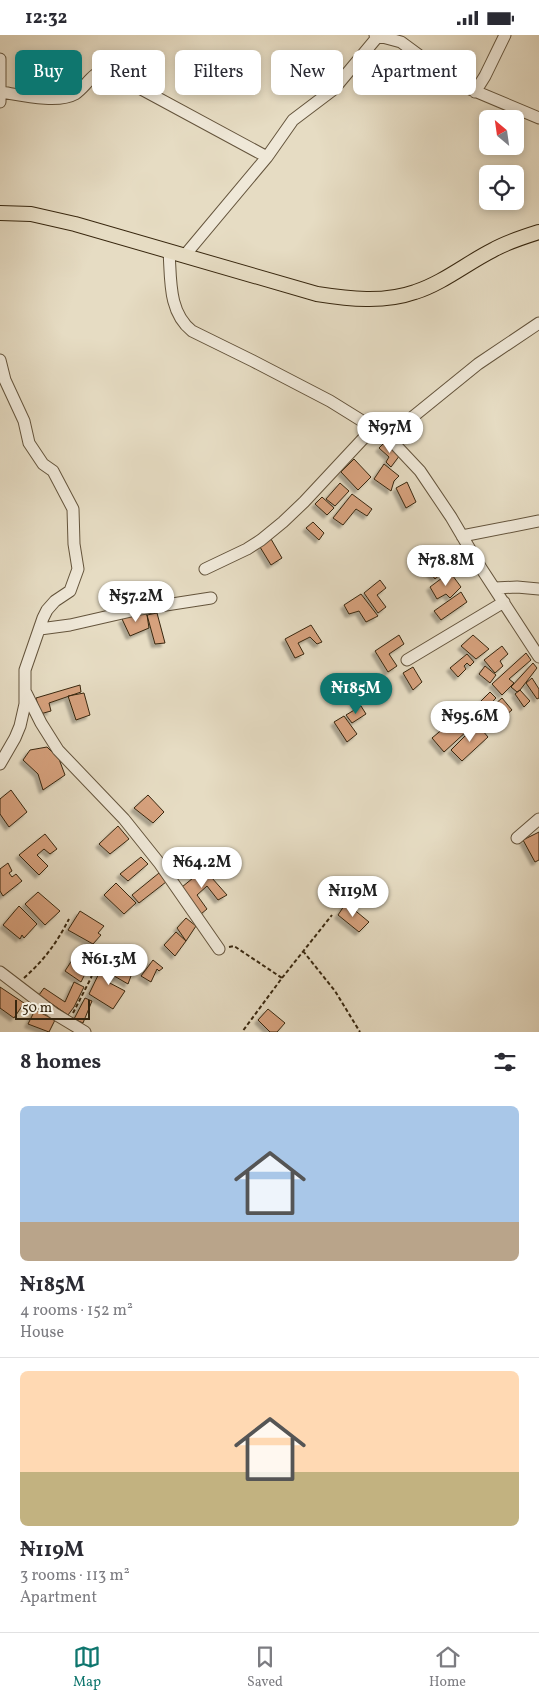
<!DOCTYPE html>
<html lang="en">
<head>
<meta charset="utf-8">
<style>
  body { margin:0; font-family:Vollkorn,serif; background:#f2f2f3; color:#2b2b33; height:100vh; display:flex; flex-direction:column; font-size:19px; white-space:nowrap }
  * { box-sizing:border-box; margin:0 }
  p { font-size:16px; color:#7c7c81 }
  .icon { flex:none; width:28px; height:28px; fill:none; stroke:currentColor; stroke-width:2; stroke-linecap:round; stroke-linejoin:round }
  .map { position:relative; height:997px; overflow:hidden }
  .panel { display:flex; flex-direction:column; background:#fff; flex:1 }
  .panel>* { flex:none }
  .banner { position:absolute; left:15px; top:15px; width:510px; height:45px; display:flex; gap:10px }
  .needle { width:32px; rotate:331deg }
  .buttons { position:absolute; left:479px; top:75px; display:grid; gap:10px }
  .buttons a { display:grid; place-items:center; width:45px; height:45px; border-radius:8px; background:#fff; box-shadow:0 2px 8px #0003; font-size:25px }
  .scale { position:absolute; left:15px; bottom:12px; width:75px; box-sizing:border-box; padding-left:5px; border:2px solid #38270f; border-top:0; font-size:14px; line-height:18px; white-space:nowrap; color:#38270f; -webkit-text-stroke:4px #efe8d8; paint-order:stroke }
  .price { position:absolute; translate:-50% -42px; padding:0 11px; border-radius:18px; background:#fff; color:#222; font-size:16px; line-height:32px; filter:drop-shadow(0 1px 2px #0008) }
  .price::after { content:''; position:absolute; left:50%; top:30px; width:15px; height:11px; margin-left:-8px; background:inherit; clip-path:polygon(0 0,100% 0,50% 100%) }
  .price.current { background:#0f766e; color:#fff }
  ul { padding:0; list-style:none }
  li { display:grid; align-content:center; gap:10px; height:265px; padding:0 20px }
  li+li { border-top:1px solid #e1e1e2 }
  li span { display:grid; place-items:center; height:155px; border-radius:8px; color:#555 }
  li>.icon { margin-inline-start:auto }
  span .icon { width:90px; height:90px; fill:#fffc; stroke-width:1 }
  li b { font-size:21px }
  h2 { display:flex; justify-content:space-between; align-items:center; height:60px; padding:0 20px; font-size:21px }
  .tag { padding:0 18px; border-radius:8px; background:#fff; box-shadow:0 2px 8px #0003; font-size:18px; line-height:45px }
  .tag.current { background:#0f766e; color:#fff }
  .status { display:flex; justify-content:space-between; align-items:center; height:35px; padding:0 25px; background:#fff; direction:ltr }
  .status svg { height:14px; fill:currentColor }
  .dock { display:flex; justify-content:space-around; align-items:center; height:70px; border-top:1px solid #e1e1e2; background:#fff; font-size:14px; color:#7c7c81 }
  .dock a { display:grid; justify-items:center; gap:2px }
  .dock .current { color:#0f766e }
  .map>svg:first-child { display:block }
  .building { fill:#d6a17d; stroke:#38270f; filter:url(#shadow) }
  .lines { fill:none; stroke-linecap:round; stroke-linejoin:round }
  .minor-casing { stroke:#64543c; stroke-width:13 }
  .major-casing { stroke:#38270f; stroke-width:16 }
  .path { stroke:#38270f; stroke-width:2; stroke-dasharray:4 2.5; stroke-linecap:butt }
  .minor { stroke:#efe8d8; stroke-width:11 }
  .major { stroke:#e6dcc3; stroke-width:14 }
</style>
</head>
<body>
<div class="status"><b>12:32</b><svg viewBox="0 0 49 12"><path d="M0 12V9h3v3zM5 12V6h3v6zM10 12V3h3v9zM15 12V0h3v12zM26 1h20v11H26zM47 4h2v5h-2z"/></svg></div>
<div class="map">
<svg width="539" height="997" viewBox="0 0 539 997">
  <defs>
    <filter id="shadow"><feDropShadow dx="-3.5" dy="3.5" stdDeviation="1" flood-color="#0004"/></filter>
  </defs>
  <rect width="100%" height="100%" fill="#e6dcc3"/>
  <filter id="stains"><feTurbulence type="fractalNoise" baseFrequency=".004" numOctaves="4"/><feColorMatrix values="0 0 0 0 .2 0 0 0 0 .09 0 0 0 0 .02 0 0 0 .5 -.17"/></filter>
  <radialGradient id="worn" r=".72"><stop offset=".6" stop-color="#630" stop-opacity="0"/><stop offset="1" stop-color="#630" stop-opacity=".3"/></radialGradient>
  <path class="building" d="M385,407L400,420L391,432L386,427L389,422L379,413Z
    M354,424L371,442L358,455L341,437Z
    M384,429L399,441L394,446L391,456L374,444Z
    M407,447L416,467L406,473L396,453Z
    M340,448L349,456L335,471L326,464Z
    M352,459L372,474L367,481L356,474L343,490L333,483Z
    M322,462L334,473L327,480L315,469Z
    M313,487L324,498L319,505L306,493Z
    M271,504L282,523L271,530L260,512Z
    M442,524L450,531L435,544L428,535Z
    M450,537L461,552L450,563L446,559L437,564L430,552Z
    M380,545L386,553L377,560L386,572L378,578L364,558Z
    M461,557L467,567L441,585L434,576Z
    M361,559L378,581L366,587L359,576L349,579L344,570Z
    M142,576L147,580L149,593L130,601L122,584Z
    M157,578L165,608L155,609L147,580Z
    M311,590L322,607L317,609L310,602L298,608L304,619L295,623L285,604Z
    M399,600L404,609L389,619L397,631L388,637L375,616Z
    M473,600L489,614L476,624L461,611Z
    M502,611L508,619L500,626L503,631L495,638L484,625Z
    M526,618L531,625L509,644L514,648L502,660L492,649Z
    M467,619L474,627L470,631L467,628L464,631L466,634L458,642L450,633Z
    M533,628L537,633L520,655L517,657L511,652Z
    M485,631L496,640L490,648L479,639Z
    M413,632L422,647L413,655L403,638Z
    M532,643L539,654V663L537,664L526,648Z
    M80,650L81,657L49,668L51,676L40,679L36,663Z
    M520,655L530,666L524,672L515,659Z
    M490,657L496,663L483,677L476,671Z
    M84,658L90,680L76,685L68,661Z
    M502,663L512,675L489,694L479,683Z
    M361,671L366,679L352,688L346,680Z
    M344,681L357,699L347,707L334,687Z
    M457,682L468,695L444,717L432,703Z
    M477,689L488,702L462,726L451,715Z
    M47,712L59,724L65,740L43,755L38,739L23,725L30,715Z
    M11,755L27,777L9,792L0,779V764Z
    M148,760L164,777L153,788L134,773Z
    M118,791L129,804L110,819L99,809Z
    M539,797V825L535,827L523,805Z
    M45,799L57,814L50,819L44,814L37,820L48,831L39,840L19,820Z
    M141,822L148,829L128,846L120,839Z
    M8,828L12,836L9,838L12,842L16,839L22,846L3,861L0,856V834Z
    M204,834L227,860L218,865L207,851L197,860L207,874L201,879L182,852Z
    M159,838L166,847L139,868L132,860Z
    M116,848L136,868L124,879L104,860Z
    M38,857L60,876L45,890L25,869Z
    M346,868L369,887L359,897L338,880Z
    M19,871L37,889L24,903L22,900L20,904L3,890Z
    M80,876L104,891L98,898L101,900L93,909L68,895Z
    M186,883L196,891L186,906L177,893Z
    M176,897L186,906L175,921L164,910Z
    M74,922L89,931L81,947L65,936Z
    M153,925L163,933L159,936L157,934L151,947L141,941Z
    M105,926L131,941L128,949L109,938L106,946L125,956L113,974L89,959Z
    M74,947L84,952L74,972L68,980L39,960L44,953L65,967Z
    M0,952L24,968L14,983L0,973Z
    M85,963L92,966L83,988L74,984Z
    M268,974L285,988L277,997H270L258,985Z
    M35,975L55,985L49,997L28,989Z"/>
  <g class="lines">
    <g class="minor-casing">
      <path id="minor" d="M375,0L401,7L458,49L539,83
        M0,24V67
        M1,57C20,60 58,69 75,59C86,52 92,37 106,35L267,122
        M475,57L485,41L505,0
        M169,216C171,244 168,277 192,296L253,326L330,366L388,402L420,436L451,482L481,533L539,622
        M185,220L267,122L293,85L334,54L379,0
        M0,325L5,345L24,386L29,408L43,429L53,436L73,474L74,509L78,534L70,556L55,566L47,575L43,583L25,635V669L20,691L15,703L0,729
        M388,402L478,329L539,288
        M462,501L539,486
        M205,534L247,514L261,505L283,487L304,467L374,392
        M495,553L517,552L539,554
        M40,594L70,590L140,574L211,563
        M407,625L504,567
        M26,658L41,688L58,715L124,784L160,829L219,914
        M517,803L539,784
        M0,937L55,979L85,997"/>
    </g>
    <g class="major-casing">
      <path id="major" d="M0,178L31,179L75,189L317,259C349,264 384,268 415,257C443,248 467,228 493,215C507,207 523,202 539,197"/>
    </g>
    <path class="path" d="M229,912L234,911L282,943L242,997
      M303,916L335,956L360,997
      M24,943C45,924 56,909 69,884
      M282,943L332,880
      M73,978L91,943L93,936"/>
    <use href="#minor" class="minor"/>
    <use href="#major" class="major"/>
  </g>
  <rect width="100%" height="100%" filter="url(#stains)"/>
  <rect width="100%" height="100%" fill="url(#worn)"/>
</svg>
<div class="buttons">
<a><svg class="needle" viewBox="-14 -14 28 28"><path d="M0-13l5 13h-10z" fill="#e53935"/><path d="M0 13l5-13h-10z" fill="#7c7c81"/></svg></a>
<a><svg class="icon" aria-label="locate" viewBox="0 0 24 24"><circle cx="12" cy="12" r="6"/><path d="M12 2v4M12 18v4M2 12h4M18 12h4"/></svg></a>
</div>
<div class="scale">50 m</div>
<b class="price" style="left:390px;top:419px">₦97M</b>
<b class="price" style="left:446px;top:552px">₦78.8M</b>
<b class="price" style="left:136px;top:588px">₦57.2M</b>
<b class="price current" style="left:356px;top:680px">₦185M</b>
<b class="price" style="left:470px;top:708px">₦95.6M</b>
<b class="price" style="left:202px;top:854px">₦64.2M</b>
<b class="price" style="left:353px;top:883px">₦119M</b>
<b class="price" style="left:109px;top:951px">₦61.3M</b>
<div class="banner">
<a class="tag current">Buy</a>
<a class="tag">Rent</a>
<a class="tag">Filters</a>
<a class="tag">New</a>
<a class="tag">Apartment</a>
</div>
</div>
<section class="panel">
<h2>8 homes<svg class="icon" aria-label="filters" viewBox="0 0 24 24"><path d="M4 7h16M4 17h16"/><circle cx="9" cy="7" r="2"/><circle cx="15" cy="17" r="2"/></svg></h2>
<ul>
<li><span style="background:linear-gradient(#a9c7e8 75%,#b9a48a 0)"><svg class="icon" aria-label="home" viewBox="0 0 24 24"><path d="M3 11l9-7 9 7M6 9v11h12V9"/></svg></span><div><b>₦185M</b><p>4 rooms · 152 m²</p><p>House</p></div></li>
<li><span style="background:linear-gradient(#ffd9b3 65%,#c2b280 0)"><svg class="icon" aria-label="home" viewBox="0 0 24 24"><path d="M3 11l9-7 9 7M6 9v11h12V9"/></svg></span><div><b>₦119M</b><p>3 rooms · 113 m²</p><p>Apartment</p></div></li>
</ul>
</section>
<nav class="dock">
<a class="current"><svg class="icon" aria-label="map" viewBox="0 0 24 24"><path d="M3 6l6-2 6 2 6-2v14l-6 2-6-2-6 2zM9 4v14M15 6v14"/></svg>Map</a>
<a><svg class="icon" aria-label="saved" viewBox="0 0 24 24"><path d="M7 4h10v16l-5-4-5 4z"/></svg>Saved</a>
<a><svg class="icon" aria-label="home" viewBox="0 0 24 24"><path d="M3 11l9-7 9 7M6 9v11h12V9"/></svg>Home</a>
</nav>
</body>
</html>
